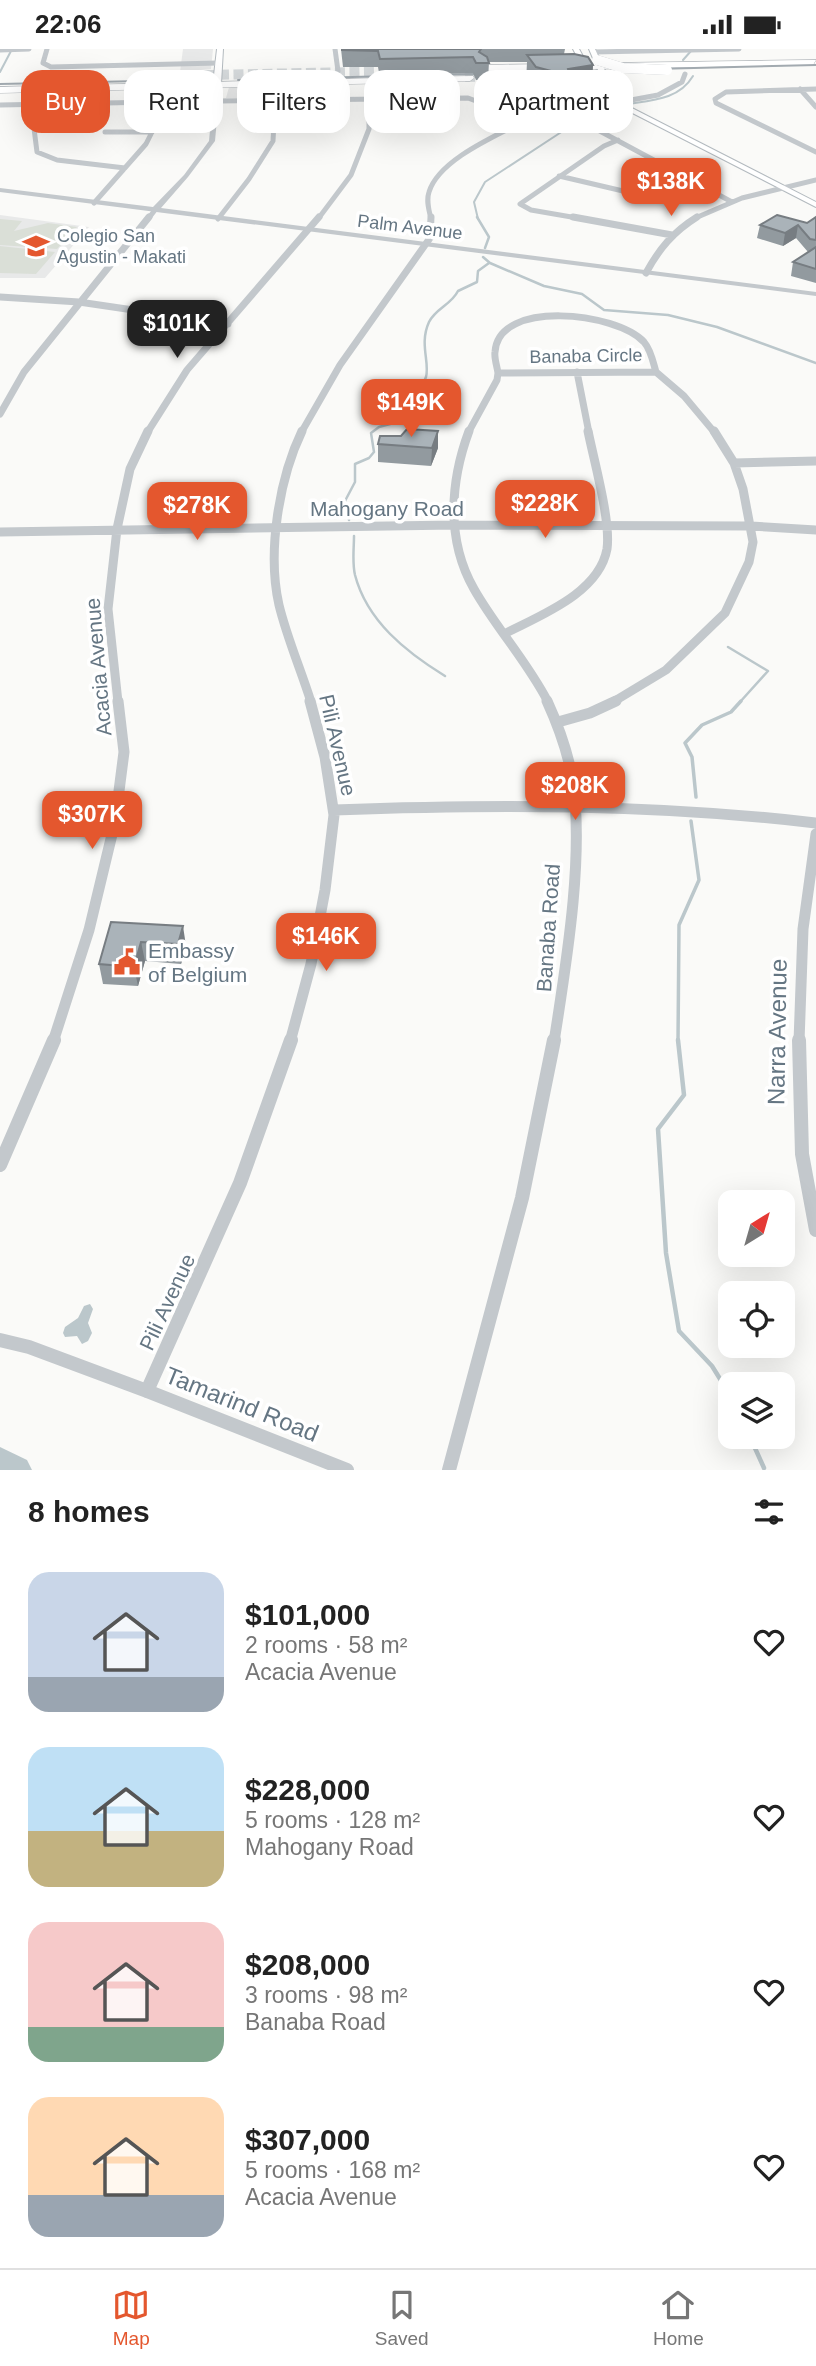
<!DOCTYPE html>
<html lang="en">
<head>
<meta charset="utf-8">
<style>
  body { margin:0; font-family:Arial,sans-serif; background:#f6f6f6; color:#222; height:100vh; display:flex; flex-direction:column; font-size:26px; white-space:nowrap }
  * { box-sizing:border-box; margin:0 }
  p { font-size:23px; color:#767676 }
  .icon { flex:none; width:38px; height:38px; fill:none; stroke:currentColor; stroke-width:2; stroke-linecap:round; stroke-linejoin:round }
  .map { position:relative; height:1421px; overflow:hidden }
  .panel { display:flex; flex-direction:column; background:#fff; flex:1 }
  .panel>* { flex:none }
  .guide { position:absolute; left:21px; top:21px; width:775px; height:63px; display:flex; gap:14px }
  .needle { width:46px; rotate:37deg }
  .fabs { position:absolute; left:718px; top:1141px; display:grid; gap:14px }
  .fabs a { display:grid; place-items:center; width:77px; height:77px; border-radius:14px; background:#fff; box-shadow:0 7px 28px #0002; font-size:35px }
  .price { position:absolute; translate:-50% -60px; padding:0 16px; border-radius:14px; background:#e4572e; color:#fff; font-size:23px; line-height:46px; filter:drop-shadow(0 2px 4px #0008) }
  .price::after { content:''; position:absolute; left:50%; top:42px; width:21px; height:16px; margin-left:-10px; background:inherit; clip-path:polygon(0 0,100% 0,50% 100%) }
  .price.selected { background:#222; color:#fff }
  ul { padding:0; list-style:none }
  li { display:flex; align-items:center; gap:21px; height:175px; padding:0 28px }
  li span { display:grid; place-items:center; flex:none; width:196px; height:140px; border-radius:21px; color:#555 }
  li>.icon { margin-inline-start:auto }
  span .icon { width:84px; height:84px; fill:#fffc; stroke-width:1 }
  li b { font-size:30px }
  h2 { display:flex; justify-content:space-between; align-items:center; height:84px; padding:0 28px; font-size:30px }
  .pill { padding:0 24px; border-radius:21px; background:#fff; box-shadow:0 7px 28px #0002; font-size:24px; line-height:63px }
  .pill.selected { background:#e4572e; color:#fff }
  .status { display:flex; justify-content:space-between; align-items:center; height:49px; padding:0 35px; background:#fff; direction:ltr }
  .status svg { height:19px; fill:currentColor }
  .tabs { display:flex; justify-content:space-around; align-items:center; height:98px; border-top:2px solid #e0e0e0; background:#fff; font-size:19px; color:#767676 }
  .tabs a { display:grid; justify-items:center; gap:4px }
  .tabs .selected { color:#e4572e }
  .map>svg:first-child { display:block }
  .built { fill:#e8e9e9 }
  .green { fill:#dadfd7 }
  .water { fill:#bbc7cb }
  .lines { fill:none; stroke-linecap:round; stroke-linejoin:round }
  .stream-far3 { stroke:#bbc7cb; stroke-width:2 }
  .stream-far2 { stroke:#bbc7cb; stroke-width:2.5 }
  .stream-far1 { stroke:#bbc7cb; stroke-width:3.5 }
  .stream { stroke:#bbc7cb; stroke-width:4.5 }
  .river { fill:#bbc7cb; fill-rule:evenodd }
  .trunk-tunnel { stroke:#d5d9db; stroke-width:10; stroke-dasharray:10 4.5; stroke-linecap:butt }
  .secondary-casing { stroke:#b3babf; stroke-width:2 }
  .trunk-casing { stroke:#b4b9bd; stroke-width:1 }
  .minor-far4 { stroke:#c3c8cc; stroke-width:5 }
  .minor-far3 { stroke:#c3c8cc; stroke-width:7 }
  .minor-far2 { stroke:#c3c8cc; stroke-width:9 }
  .minor-far1 { stroke:#c3c8cc; stroke-width:11 }
  .minor { stroke:#c3c8cc; stroke-width:14 }
  .tertiary { fill:#c3c8cc; fill-rule:evenodd }
  .secondary { fill:#fff; fill-rule:evenodd }
  .trunk { fill:#fff; fill-rule:evenodd }
  .tram { stroke:#a2aab0; stroke-width:2 }
  .trunk-bridge-casing { stroke:#b4b9bd; stroke-width:10; stroke-linecap:butt }
  .trunk-bridge { stroke:#fff; stroke-width:10 }
  .wall { fill:#929a9f }
  .shaded-wall { fill:#777d82 }
  .building { fill:#aab3b9; stroke:#777d82; stroke-width:2 }
  .labels { text-anchor:middle; dominant-baseline:central; stroke-width:7; stroke-linejoin:round; paint-order:stroke }
  .far-street-label { font-size:18px; fill:#657683; stroke:#fff }
  .far-poi-label { font-size:18px; fill:#657683; stroke:#fff; text-anchor:start }
  .street-label { font-size:21px; fill:#657683; stroke:#fff }
  .poi-label { font-size:21px; fill:#657683; stroke:#fff; text-anchor:start }
  .near-street-label { font-size:24px; fill:#657683; stroke:#fff }
</style>
</head>
<body>
<div class="status"><b>22:06</b><svg viewBox="0 0 49 12"><path d="M0 12V9h3v3zM5 12V6h3v6zM10 12V3h3v9zM15 12V0h3v12zM26 1h20v11H26zM47 4h2v5h-2z"/></svg></div>
<div class="map">
<svg width="816" height="1421" viewBox="0 0 816 1421">
  <rect width="100%" height="100%" fill="#fafaf8"/>
  <path class="built" d="M183,0H213L211,20L180,23Z
    M285,36V49H226L229,38Z
    M0,166L89,178L45,229H0Z"/>
  <path class="green" d="M0,170L22,172L14,182L48,174L77,178L57,200L0,196Z
    M0,197L55,203L36,225L0,224Z"/>
  <path class="water" d="M90,1255L93,1260L88,1274L92,1284L88,1292L82,1295L77,1287L65,1288L63,1284L65,1278L78,1269L84,1257Z"/>
  <g class="lines">
    <path class="stream-far3" d="M683,11L691,2
      M0,23L11,2
      M575,74C588,66 602,60 617,57C644,51 677,54 693,27
      M478,170L474,153L485,133L569,78"/>
    <path class="stream-far2" d="M477,168L489,188L485,199
      M483,208L490,214L544,237L582,245L604,261L668,266L717,278L816,314
      M349,471L345,452L355,433V415L369,409L374,403L371,384L379,378L401,372L396,362L398,358L408,356C413,348 423,337 426,328C430,313 419,295 429,273C436,259 451,256 458,242L477,233L478,222L489,214
      M354,487C354,500 352,513 355,526C367,572 406,603 445,627
      M728,598L768,622L740,653"/>
    <path class="stream-far1" d="M696,748L692,708L685,694L702,676L731,663L741,652
      M678,993L679,876L699,831L691,772"/>
    <path class="stream" d="M678,991L684,1046L658,1080L666,1204L679,1282L712,1317L730,1346
      M750,1388L764,1419"/>
    <path class="river" d="M0,1398L27,1411L32,1421H0Z"/>
    <path class="trunk-tunnel" d="M161,27L403,22
      M465,28L619,24"/>
    <g class="secondary-casing">
      <path id="secondary" d="M217,0H223L221,35L217,37L213,35Z
        M573,0H579L599,36L614,49L607,42L589,0H595L614,41L625,51L624,55L816,153V158L609,52L593,38Z"/>
    </g>
    <g class="trunk-casing">
      <path id="trunk" d="M816,11L813,16L485,22L481,19L485,16Z
        M473,27L474,29L470,32L0,44V38Z"/>
    </g>
    <path class="minor-far4" d="M47,0L43,14L51,18L218,14
      M335,0L338,22
      M0,1L29,0
      M594,3L739,0
      M800,40L816,58
      M816,40L726,43L715,50L716,54L816,103
      M219,52L468,49L526,71L596,80L732,153
      M615,54L658,46L682,33L685,25
      M0,56L210,52
      M31,56L37,103L57,111L125,119
      M105,83H152
      M559,127L623,142
      M94,154L146,95L152,83L159,53
      M148,170L155,161
      M218,170L249,130L273,92L275,52
      M318,170L351,126L369,80V51
      M431,170C429,161 426,152 429,143C439,110 498,86 526,71
      M583,170L531,161L520,155L604,97L618,91
      M693,170L742,149L816,131"/>
    <path class="minor-far3" d="M573,168L672,186
      M646,224C659,200 673,183 697,168
      M0,248L79,253L228,275
      M577,323L589,384
      M656,323L684,347L715,384
      M498,324C497,317 494,309 495,303C498,250 616,263 644,293C651,301 653,313 656,323
      M498,324L656,323
      M0,365L24,323L149,168
      M147,384L187,321L319,168
      M301,384L340,316L430,189L431,168
      M468,384L497,331L498,324"/>
    <path class="minor-far2" d="M302,382C279,430 267,503 279,556C287,589 301,621 311,653
      M469,382C450,433 446,491 474,540C496,579 527,612 548,653
      M734,414L816,412
      M0,483L455,476L751,477L816,481
      M506,584C541,566 599,544 607,500C611,472 594,412 588,382
      M118,653L108,560L117,480L130,420L148,382
      M613,653L666,621L725,564L749,513L753,493L743,440L734,414L714,382"/>
    <path class="minor-far1" d="M547,652C558,676 567,701 572,727C585,804 566,916 554,993
      M558,673L590,664L616,652
      M334,761C495,755 655,755 816,774
      M53,993L89,881L115,773L124,703L118,652
      M290,993L311,915L325,841L334,766L325,708L310,652
      M799,993L803,880L816,785"/>
    <path class="minor" d="M799,991L802,1105L816,1181
      M0,1116L54,991
      M0,1291L29,1298L147,1342L347,1421
      M147,1342L240,1134L291,991
      M449,1421L522,1149L554,991"/>
    <path class="tertiary" d="M217,33L220,35L222,52L218,59L215,92L188,128L161,159L816,243V247L0,143V139L153,158L184,126L209,92L212,59L216,52L214,35Z"/>
    <use href="#secondary" class="secondary"/>
    <use href="#trunk" class="trunk"/>
    <path class="tram" d="M614,21L816,16
      M238,31L546,23
      M0,35L188,31"/>
    <g class="trunk-bridge-casing">
      <path id="trunk-bridge" d="M597,11L623,19L667,21"/>
    </g>
    <use href="#trunk-bridge" class="trunk-bridge"/>
  </g>
  <path class="wall" d="M341,0H565L564,5L593,16L591,44L568,47V56L535,46L526,34L527,13H489L488,31H476L473,24L380,27L378,18H343Z
    M816,168V234L791,227L793,213L808,203L796,189L783,197L757,189L760,176L807,174Z
    M438,382V399L431,417L378,413V395L401,387Z
    M111,873L186,897L181,915L145,912L138,937L103,935L99,915Z"/>
  <path class="shaded-wall" d="M593,16L591,44L568,47L570,27L568,20Z
    M798,176L796,189L783,197L785,184Z
    M438,382V399L431,417L432,399Z
    M183,877L186,897L181,915L178,895Z
    M141,893L145,912L138,937L134,918Z"/>
  <path class="building" d="M342,0H481L479,3L487,8L489,14H476L473,8L380,10L378,2L342,1Z
    M574,5L588,8L593,16L568,20L570,27L536,18L527,6Z
    M777,166L807,174L816,168V191L810,190L798,176L785,184L760,176Z
    M816,198V220L793,213Z
    M407,380L438,382L432,399L378,395L380,387H401Z
    M111,873L183,877L178,895L141,893L134,918L99,915Z"/>
  <defs>
    <g id="school-bare" transform="scale(2.1)"><path d="M0-5L7-2L0 1L-7-2ZM-4 1L0 2.5L4 1V4Q0 6-4 4Z" fill="#e4572e" stroke="#fff" stroke-width="2.5" paint-order="stroke"/></g>
    <g id="civic-bare" transform="scale(2.1)"><path d="M-.6-6.5H3V-4.5H.6V-3L4-1V1h2V6H-6V1h2V-1L-.6-3ZM-1.2 2.5V6h2.4V2.5Z" fill="#e4572e" stroke="#fff" stroke-width="2.5" paint-order="stroke"/></g>
  </defs>
  <g fill-rule="evenodd">
    <use href="#school-bare" x="36" y="197"/>
    <use href="#civic-bare" x="127" y="913"/>
  </g>
  <g class="labels">
    <g class="far-street-label">
      <text transform="translate(410 178) rotate(7)">Palm Avenue</text>
      <text transform="translate(586 307) rotate(-1)">Banaba Circle</text>
    </g>
    <g class="far-poi-label">
      <text x="57" y="187">Colegio San<tspan x="57" dy="21">Agustin - Makati</tspan></text>
    </g>
    <g class="street-label">
      <text x="387" y="459">Mahogany Road</text>
      <text transform="translate(98 618) rotate(-95)">Acacia Avenue</text>
      <text transform="translate(338 696) rotate(77)">Pili Avenue</text>
      <text transform="translate(548 879) rotate(-86)">Banaba Road</text>
      <text transform="translate(167 1253) rotate(-65)">Pili Avenue</text>
    </g>
    <g class="poi-label">
      <text x="148" y="901">Embassy<tspan x="148" dy="24">of Belgium</tspan></text>
    </g>
    <g class="near-street-label">
      <text transform="translate(777 983) rotate(-89)">Narra Avenue</text>
      <text transform="translate(242 1355) rotate(22)">Tamarind Road</text>
    </g>
  </g>
</svg>
<div class="fabs">
<a><svg class="needle" viewBox="-14 -14 28 28"><path d="M0-13l5 13h-10z" fill="#e53935"/><path d="M0 13l5-13h-10z" fill="#767676"/></svg></a>
<a><svg class="icon" aria-label="locate" viewBox="0 0 24 24"><circle cx="12" cy="12" r="6"/><path d="M12 2v4M12 18v4M2 12h4M18 12h4"/></svg></a>
<a><svg class="icon" aria-label="layers" viewBox="0 0 24 24"><path d="M12 4l9 5-9 5-9-5zM3 14l9 5 9-5"/></svg></a>
</div>
<b class="price" style="left:671px;top:169px">$138K</b>
<b class="price selected" style="left:177px;top:311px">$101K</b>
<b class="price" style="left:411px;top:390px">$149K</b>
<b class="price" style="left:545px;top:491px">$228K</b>
<b class="price" style="left:197px;top:493px">$278K</b>
<b class="price" style="left:575px;top:773px">$208K</b>
<b class="price" style="left:92px;top:802px">$307K</b>
<b class="price" style="left:326px;top:924px">$146K</b>
<div class="guide">
<a class="pill selected">Buy</a>
<a class="pill">Rent</a>
<a class="pill">Filters</a>
<a class="pill">New</a>
<a class="pill">Apartment</a>
</div>
</div>
<section class="panel">
<h2>8 homes<svg class="icon" aria-label="filters" viewBox="0 0 24 24"><path d="M4 7h16M4 17h16"/><circle cx="9" cy="7" r="2"/><circle cx="15" cy="17" r="2"/></svg></h2>
<ul>
<li><span style="background:linear-gradient(#c9d6e8 75%,#9aa5b1 0)"><svg class="icon" aria-label="home" viewBox="0 0 24 24"><path d="M3 11l9-7 9 7M6 9v11h12V9"/></svg></span><div><b>$101,000</b><p>2 rooms · 58 m²</p><p>Acacia Avenue</p></div><svg class="icon" aria-label="heart" viewBox="0 0 24 24"><path d="M12 20l-8-8c-3-5 5-10 8-4 3-6 11-1 8 4z"/></svg></li>
<li><span style="background:linear-gradient(#bfe0f5 60%,#c2b280 0)"><svg class="icon" aria-label="home" viewBox="0 0 24 24"><path d="M3 11l9-7 9 7M6 9v11h12V9"/></svg></span><div><b>$228,000</b><p>5 rooms · 128 m²</p><p>Mahogany Road</p></div><svg class="icon" aria-label="heart" viewBox="0 0 24 24"><path d="M12 20l-8-8c-3-5 5-10 8-4 3-6 11-1 8 4z"/></svg></li>
<li><span style="background:linear-gradient(#f6c9c9 75%,#7fa58c 0)"><svg class="icon" aria-label="home" viewBox="0 0 24 24"><path d="M3 11l9-7 9 7M6 9v11h12V9"/></svg></span><div><b>$208,000</b><p>3 rooms · 98 m²</p><p>Banaba Road</p></div><svg class="icon" aria-label="heart" viewBox="0 0 24 24"><path d="M12 20l-8-8c-3-5 5-10 8-4 3-6 11-1 8 4z"/></svg></li>
<li><span style="background:linear-gradient(#ffd9b3 70%,#9aa5b1 0)"><svg class="icon" aria-label="home" viewBox="0 0 24 24"><path d="M3 11l9-7 9 7M6 9v11h12V9"/></svg></span><div><b>$307,000</b><p>5 rooms · 168 m²</p><p>Acacia Avenue</p></div><svg class="icon" aria-label="heart" viewBox="0 0 24 24"><path d="M12 20l-8-8c-3-5 5-10 8-4 3-6 11-1 8 4z"/></svg></li>
</ul>
</section>
<nav class="tabs">
<a class="selected"><svg class="icon" aria-label="map" viewBox="0 0 24 24"><path d="M3 6l6-2 6 2 6-2v14l-6 2-6-2-6 2zM9 4v14M15 6v14"/></svg>Map</a>
<a><svg class="icon" aria-label="saved" viewBox="0 0 24 24"><path d="M7 4h10v16l-5-4-5 4z"/></svg>Saved</a>
<a><svg class="icon" aria-label="home" viewBox="0 0 24 24"><path d="M3 11l9-7 9 7M6 9v11h12V9"/></svg>Home</a>
</nav>
</body>
</html>
